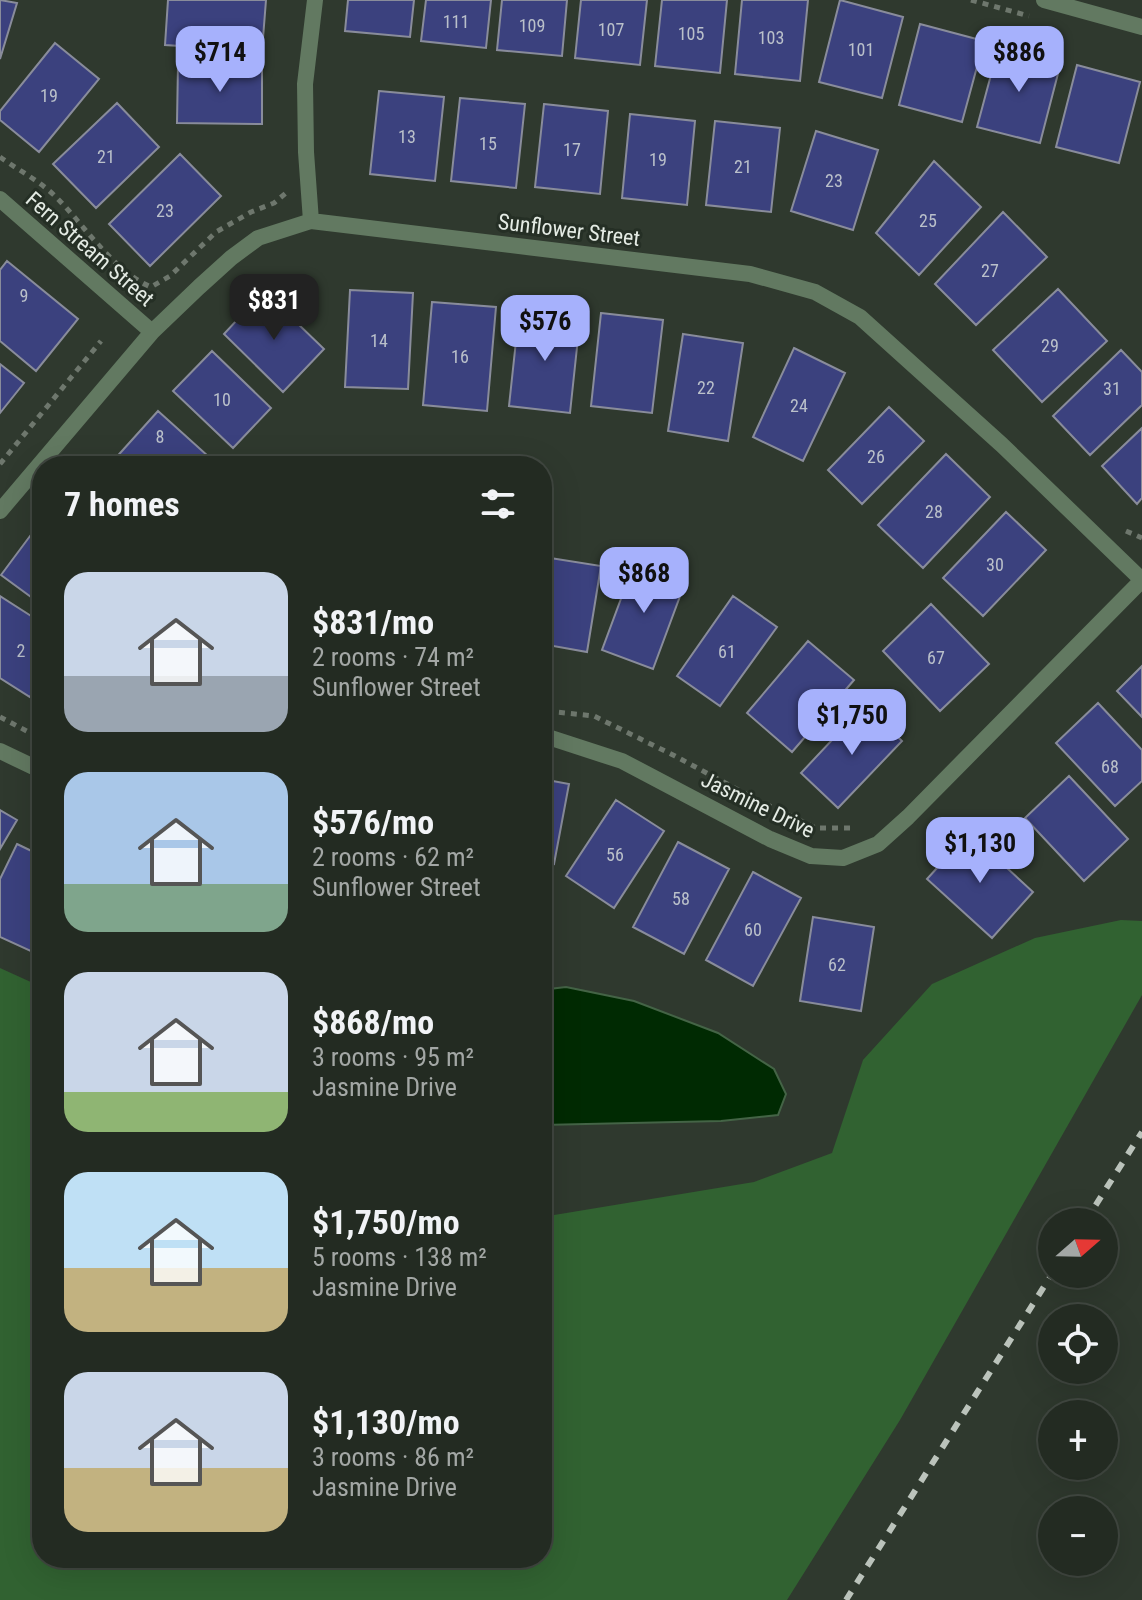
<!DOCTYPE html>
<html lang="en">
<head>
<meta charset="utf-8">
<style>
  body { margin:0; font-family:"Roboto Condensed",sans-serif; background:#2b332a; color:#f1f3f6; height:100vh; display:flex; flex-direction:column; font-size:30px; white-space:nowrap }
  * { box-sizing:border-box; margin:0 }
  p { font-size:26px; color:#a3a7a5 }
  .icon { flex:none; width:44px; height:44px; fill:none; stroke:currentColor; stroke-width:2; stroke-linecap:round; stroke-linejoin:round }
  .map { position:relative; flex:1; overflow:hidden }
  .panel { position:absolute; left:32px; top:456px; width:520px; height:1112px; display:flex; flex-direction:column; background:#232b22; border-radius:32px; box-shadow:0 8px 32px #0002,0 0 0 2px #404740 }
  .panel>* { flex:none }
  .needle { width:52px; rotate:70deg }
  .tools { position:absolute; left:1038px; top:1208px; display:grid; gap:16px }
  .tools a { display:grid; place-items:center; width:80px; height:80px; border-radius:50%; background:#232b22; box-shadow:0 8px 32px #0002,0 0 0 2px #404740; font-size:40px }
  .price { position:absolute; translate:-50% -68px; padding:0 18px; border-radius:16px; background:#a6b1fc; color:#111; font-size:26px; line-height:52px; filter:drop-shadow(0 2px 4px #0008) }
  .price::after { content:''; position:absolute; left:50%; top:48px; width:24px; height:18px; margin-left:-12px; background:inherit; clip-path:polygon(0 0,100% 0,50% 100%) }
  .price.on { background:#222; color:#fff }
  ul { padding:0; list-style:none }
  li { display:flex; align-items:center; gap:24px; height:200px; padding:0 32px }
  li span { display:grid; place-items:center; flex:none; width:224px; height:160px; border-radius:24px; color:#555 }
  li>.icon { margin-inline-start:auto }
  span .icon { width:96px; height:96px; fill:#fffc; stroke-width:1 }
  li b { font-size:34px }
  h2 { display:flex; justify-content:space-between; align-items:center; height:96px; padding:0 32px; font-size:34px }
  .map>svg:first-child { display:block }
  .green { fill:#316231 }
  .water { fill:#002a02; stroke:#446446; stroke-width:2 }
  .building { fill:#3b417e; stroke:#898c9b; stroke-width:2 }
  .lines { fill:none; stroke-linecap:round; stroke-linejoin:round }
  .path { stroke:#6e776d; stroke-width:5; stroke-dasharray:6 6; stroke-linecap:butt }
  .street { stroke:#627961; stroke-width:16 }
  .rail { stroke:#bbc3bb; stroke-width:6; stroke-dasharray:10 10; stroke-linecap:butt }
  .labels { text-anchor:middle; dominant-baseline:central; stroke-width:6; stroke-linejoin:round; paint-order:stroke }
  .number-label { font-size:18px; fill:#bac0ca }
  .street-label { font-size:22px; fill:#e4ebe4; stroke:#252f25 }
</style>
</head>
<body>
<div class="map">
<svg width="1142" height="1600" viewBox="0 0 1142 1600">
  <rect width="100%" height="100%" fill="#2f392e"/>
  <path class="green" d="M1121,920L1142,921V995L900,1420L787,1600H0V968L33,983L42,985V1558H542V1217L754,1182L832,1153L863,1060L932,984L1035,938Z"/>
  <path class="water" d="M566,987L634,1001L718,1033L774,1069L786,1094L778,1115L721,1121L542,1125L543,1015L542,996L549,989Z"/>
  <path class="building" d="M0,0L17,3L0,59Z
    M168,0H266L262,51L165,45Z
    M348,0H414L410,37L345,31Z
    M426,0H491L486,48L421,41Z
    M502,0H567L562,56L497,50Z
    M581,0H647L640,65L575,58Z
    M662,0H727L720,73L655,66Z
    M742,0H808L800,81L735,74Z
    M840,0L903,17L882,98L819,82Z
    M920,24L984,41L962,122L899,105Z
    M55,43L99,79L39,152L0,120V111Z
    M999,45L1061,62L1040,143L977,127Z
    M178,64L262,65V124L177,123Z
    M1077,65L1140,82L1119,163L1056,147Z
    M379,91L444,97L435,181L370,174Z
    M460,98L525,104L516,188L451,181Z
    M117,103L159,147L96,208L53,164Z
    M544,104L608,111L600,194L535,187Z
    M630,114L695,121L687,205L622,198Z
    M715,121L780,128L771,212L706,205Z
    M816,131L878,150L853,230L791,211Z
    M180,154L221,196L150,266L109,224Z
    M934,161L981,207L919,275L876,233Z
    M1003,212L1047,257L976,325L935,284Z
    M7,261L78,319L36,371L0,341V270Z
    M1058,289L1107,341L1042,402L993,350Z
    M350,290L413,293L408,389L345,387Z
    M264,291L324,349L283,392L224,334Z
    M432,302L496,307L487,411L423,405Z
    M519,313L580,319L570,413L509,406Z
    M601,313L663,320L652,413L591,406Z
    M683,334L743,343L728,441L668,431Z
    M794,348L845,373L803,461L753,437Z
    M1121,350L1142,372V405L1090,455L1053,416Z
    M212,351L271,408L233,448L173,391Z
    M0,364L24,383L0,413Z
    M889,407L924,441L862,504L828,470Z
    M158,411L219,466H119L113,461Z
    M1142,428V498L1137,504L1102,466Z
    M946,454L990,497L923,568L878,525Z
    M1006,512L1046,550L983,616L943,578Z
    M39,524L42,526V605L1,575Z
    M544,557L601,566L587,652L542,644V568Z
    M635,561L686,580L653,669L602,650Z
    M0,596L42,623V678L30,697L0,678Z
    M733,596L777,627L720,706L677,676Z
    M931,604L989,664L940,711L883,651Z
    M808,641L854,680L792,752L747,713Z
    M1142,666V717L1117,691Z
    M1098,703L1142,750V781L1115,806L1056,743Z
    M865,705L902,741L838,808L801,773Z
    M1069,776L1128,839L1084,881L1025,818Z
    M542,779L569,784L554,864L542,862Z
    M616,800L664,831L614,908L566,876Z
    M0,810L17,820L0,849Z
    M969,833L1033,892L992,938L927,879Z
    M678,842L729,869L684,954L633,927Z
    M17,844L42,856V938L35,953L0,937V879Z
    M753,872L801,898L753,986L706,960Z
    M813,917L874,927L861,1011L800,1001Z"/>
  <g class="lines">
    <path class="path" d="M971,0L1029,16
      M0,157C18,170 40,181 56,197C85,226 113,271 151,287L170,276L216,232L251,212L274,203L286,193
      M0,464L101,341
      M1126,531L1142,538
      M547,711L594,716L675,756L757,800L816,828H854
      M0,717L42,739"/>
    <path class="street" d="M1044,0L1142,27
      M0,199L152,332
      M311,221L306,152L305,84L315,0
      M0,511L152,332L199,287L231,258L258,238L311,221L750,274L815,292L860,317L1002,445L1142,580
      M542,735L622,761L770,839L811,856L843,858L878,844L908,817L1142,580
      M0,751L42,771"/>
    <path class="rail" d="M1085,1222L1142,1132
      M846,1600L1052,1274"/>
  </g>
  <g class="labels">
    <g class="number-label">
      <text x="456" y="21">111</text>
      <text x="532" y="25">109</text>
      <text x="611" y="29">107</text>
      <text x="691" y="33">105</text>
      <text x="771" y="37">103</text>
      <text x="861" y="49">101</text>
      <text x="49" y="95">19</text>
      <text x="407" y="136">13</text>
      <text x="488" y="143">15</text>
      <text x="572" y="149">17</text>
      <text x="106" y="156">21</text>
      <text x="658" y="159">19</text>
      <text x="743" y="166">21</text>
      <text x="834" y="180">23</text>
      <text x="165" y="210">23</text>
      <text x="928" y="220">25</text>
      <text x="990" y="270">27</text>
      <text x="24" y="295">9</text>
      <text x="379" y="340">14</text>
      <text x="1050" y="345">29</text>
      <text x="460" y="356">16</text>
      <text x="706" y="387">22</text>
      <text x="1112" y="388">31</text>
      <text x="222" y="399">10</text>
      <text x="799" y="405">24</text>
      <text x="160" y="436">8</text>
      <text x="876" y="456">26</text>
      <text x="934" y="511">28</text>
      <text x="995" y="564">30</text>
      <text x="21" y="650">2</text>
      <text x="727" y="651">61</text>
      <text x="936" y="657">67</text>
      <text x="1110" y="766">68</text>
      <text x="615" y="854">56</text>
      <text x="681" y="898">58</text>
      <text x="753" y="929">60</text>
      <text x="837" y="964">62</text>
    </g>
    <g class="street-label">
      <text transform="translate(569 230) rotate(7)">Sunflower Street</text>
      <text transform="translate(90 249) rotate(41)">Fern Stream Street</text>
      <text transform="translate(758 805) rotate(26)">Jasmine Drive</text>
    </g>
  </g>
</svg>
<div class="tools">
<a><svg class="needle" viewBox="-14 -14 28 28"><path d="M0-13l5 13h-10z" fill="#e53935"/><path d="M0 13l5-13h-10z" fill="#a3a7a5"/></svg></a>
<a><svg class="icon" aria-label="locate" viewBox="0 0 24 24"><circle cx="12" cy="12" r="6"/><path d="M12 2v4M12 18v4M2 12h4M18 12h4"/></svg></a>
<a>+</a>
<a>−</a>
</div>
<b class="price" style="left:220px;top:94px">$714</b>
<b class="price" style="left:1019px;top:94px">$886</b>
<b class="price on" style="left:274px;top:342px">$831</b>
<b class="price" style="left:545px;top:363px">$576</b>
<b class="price" style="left:644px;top:615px">$868</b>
<b class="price" style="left:852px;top:757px">$1,750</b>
<b class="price" style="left:980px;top:885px">$1,130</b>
<section class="panel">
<h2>7 homes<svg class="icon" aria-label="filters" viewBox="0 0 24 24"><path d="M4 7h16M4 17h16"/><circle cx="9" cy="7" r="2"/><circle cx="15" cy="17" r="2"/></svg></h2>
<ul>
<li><span style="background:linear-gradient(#c9d6e8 65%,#9aa5b1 0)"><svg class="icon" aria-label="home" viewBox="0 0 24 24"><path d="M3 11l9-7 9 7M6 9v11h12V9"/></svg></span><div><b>$831/mo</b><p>2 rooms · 74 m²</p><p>Sunflower Street</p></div></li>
<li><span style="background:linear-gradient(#a9c7e8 70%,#7fa58c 0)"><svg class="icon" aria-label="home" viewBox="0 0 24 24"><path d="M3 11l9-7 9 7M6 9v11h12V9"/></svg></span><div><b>$576/mo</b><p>2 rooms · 62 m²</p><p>Sunflower Street</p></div></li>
<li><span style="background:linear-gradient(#c9d6e8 75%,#8fb573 0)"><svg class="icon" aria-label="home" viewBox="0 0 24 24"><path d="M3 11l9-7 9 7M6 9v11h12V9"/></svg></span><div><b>$868/mo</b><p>3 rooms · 95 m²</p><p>Jasmine Drive</p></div></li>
<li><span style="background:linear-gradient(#bfe0f5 60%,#c2b280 0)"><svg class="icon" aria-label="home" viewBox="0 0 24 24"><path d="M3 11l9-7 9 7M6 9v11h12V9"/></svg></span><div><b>$1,750/mo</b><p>5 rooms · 138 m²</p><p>Jasmine Drive</p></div></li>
<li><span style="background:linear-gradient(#c9d6e8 60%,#c2b280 0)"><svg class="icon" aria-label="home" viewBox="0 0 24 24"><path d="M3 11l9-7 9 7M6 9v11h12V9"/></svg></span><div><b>$1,130/mo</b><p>3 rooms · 86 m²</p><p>Jasmine Drive</p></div></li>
</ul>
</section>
</div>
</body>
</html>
